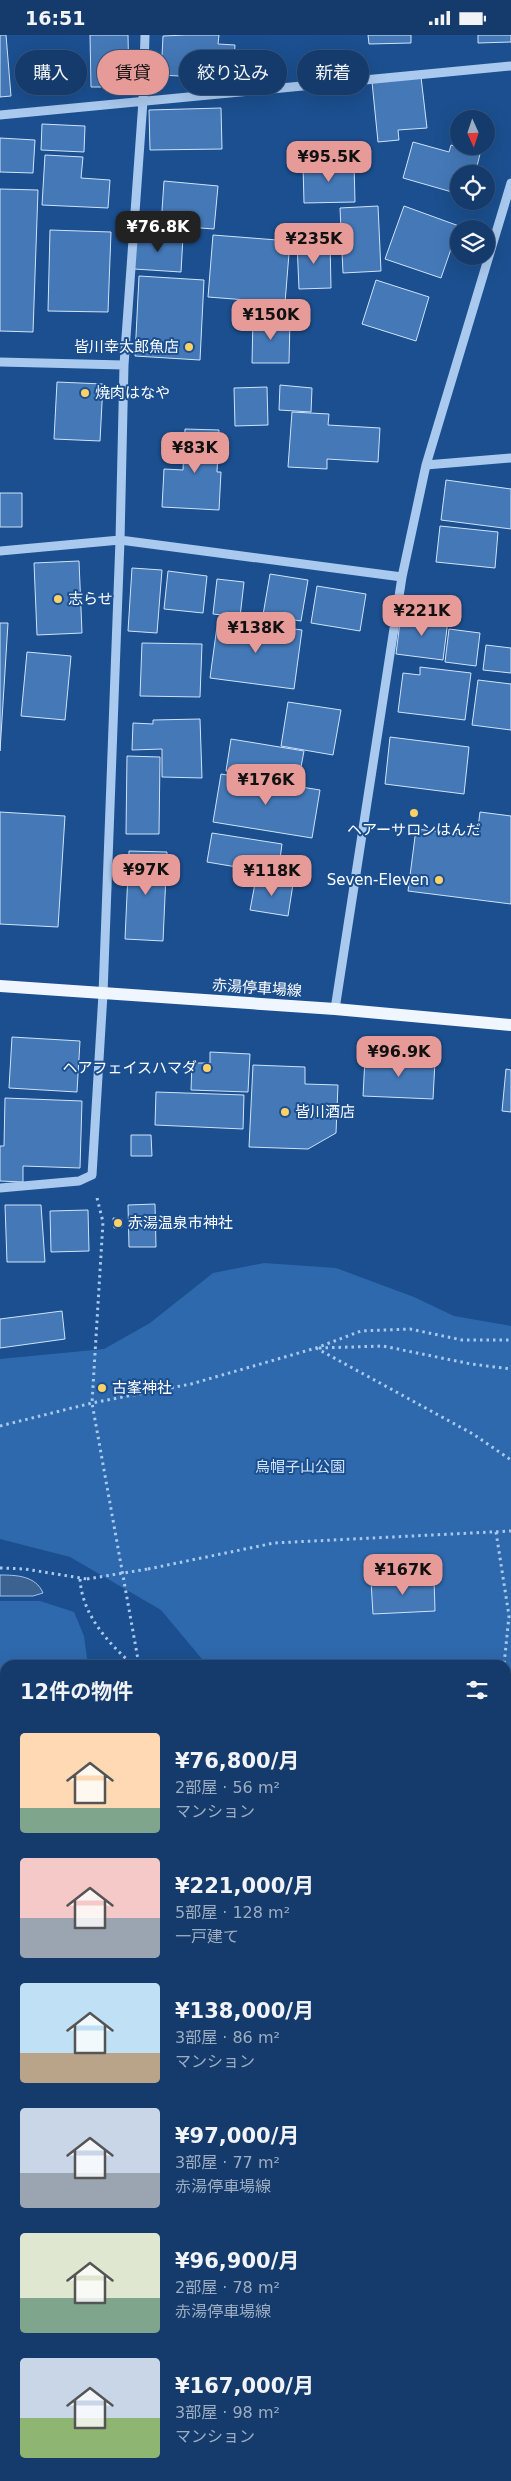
<!DOCTYPE html>
<html lang="ja">
<head>
<meta charset="utf-8">
<style>
  body { margin:0; font-family:"DejaVu Sans","Noto Sans JP",sans-serif; background:#214673; color:#f1f3f6; height:100vh; display:flex; flex-direction:column; font-size:19px; white-space:nowrap }
  * { box-sizing:border-box; margin:0 }
  p { font-size:16px; color:#9dadc1 }
  .icon { flex:none; width:28px; height:28px; fill:none; stroke:currentColor; stroke-width:2; stroke-linecap:round; stroke-linejoin:round }
  .map { position:relative; flex:1; overflow:hidden }
  .drawer { position:absolute; left:0px; top:1625px; width:511px; height:821px; display:flex; flex-direction:column; background:#143b6b; border-radius:15px 15px 0 0; box-shadow:0 5px 20px #0002,0 0 0 1px #33557e }
  .drawer>* { flex:none }
  .guide { position:absolute; left:15px; top:15px; width:481px; height:45px; display:flex; gap:10px }
  .needle { width:32px; rotate:177deg }
  .controls { position:absolute; left:450px; top:75px; display:grid; gap:10px }
  .controls a { display:grid; place-items:center; width:45px; height:45px; border-radius:50%; background:#143b6b; box-shadow:0 5px 20px #0002,0 0 0 1px #33557e; font-size:25px }
  .price { position:absolute; translate:-50% -42px; padding:0 11px; border-radius:10px; background:#e69b98; color:#111; font-size:16px; line-height:32px; filter:drop-shadow(0 1px 2px #0008) }
  .price::after { content:''; position:absolute; left:50%; top:30px; width:15px; height:11px; margin-left:-8px; background:inherit; clip-path:polygon(0 0,100% 0,50% 100%) }
  .price.on { background:#222; color:#fff }
  ul { padding:0; list-style:none }
  li { display:flex; align-items:center; gap:15px; height:125px; padding:0 20px }
  li span { display:grid; place-items:center; flex:none; width:140px; height:100px; border-radius:5px; color:#555 }
  li>.icon { margin-inline-start:auto }
  span .icon { width:60px; height:60px; fill:#fffc; stroke-width:1 }
  li b { font-size:21px }
  h2 { display:flex; justify-content:space-between; align-items:center; height:60px; padding:0 20px; font-size:21px }
  .chip { padding:0 18px; border-radius:22px; background:#143b6b; box-shadow:0 5px 20px #0002,0 0 0 1px #33557e; font-size:18px; line-height:45px }
  .chip.on { background:#e69b98; color:#111 }
  .status { display:flex; justify-content:space-between; align-items:center; height:35px; padding:0 25px; background:#143b6b; direction:ltr }
  .status svg { height:14px; fill:currentColor }
  .map>svg:first-child { display:block }
  .green { fill:#2e69ad }
  .water { fill:#3c6290; stroke:#9cc4f0 }
  .building { fill:#4478b7; stroke:#cfe3fa }
  .lines { fill:none; stroke-linecap:round; stroke-linejoin:round }
  .path { stroke:#a9c9ee; stroke-width:3; stroke-dasharray:2.5 4; stroke-linecap:butt }
  .minor { stroke:#a9c9ee; stroke-width:9 }
  .major { stroke:#f0f6ff; stroke-width:12 }
  .path-bridge { stroke:#a9c9ee; stroke-width:3; stroke-dasharray:2.5 4; stroke-linecap:butt }
  .poi-dot { fill:#ffd166; stroke:#1b4f8f; stroke-width:2 }
  .labels { text-anchor:middle; dominant-baseline:central; stroke-width:4; stroke-linejoin:round; paint-order:stroke }
  .poi-label { font-size:15px; fill:#fff; stroke:#1b4f8f; text-anchor:start }
  .street-label { font-size:15px; fill:#fff; stroke:#1b4f8f }
  .park-label { font-size:15px; fill:#cfe3fa; stroke:#1b4f8f }
</style>
</head>
<body>
<div class="status"><b>16:51</b><svg viewBox="0 0 49 12"><path d="M0 12V9h3v3zM5 12V6h3v6zM10 12V3h3v9zM15 12V0h3v12zM26 1h20v11H26zM47 4h2v5h-2z"/></svg></div>
<div class="map">
<svg width="511" height="2446" viewBox="0 0 511 2446">
  <rect width="100%" height="100%" fill="#1b4f8f"/>
  <path class="green" d="M264,1228L336,1233L414,1262L454,1281L511,1291V1735L506,1729V1630H207L161,1575L70,1522L0,1504V1324L104,1314L150,1288L213,1238Z
    M0,1566H40L74,1577L84,1601L88,1630H5V1707L0,1701Z
    M5,1773V2274L0,2276V1775Z
    M511,1807V1871L506,1870V1813Z
    M506,2389L511,2392V2446H378L383,2441H506Z
    M20,2441H259L261,2446H15Z"/>
  <path class="water" d="M0,1540C17,1540 36,1541 43,1558L33,1561H0Z"/>
  <path class="building" d="M0,0H6L11,61L0,62Z
    M90,0H128L129,52H91Z
    M186,0H219L218,9L235,10L233,44L161,40L163,1Z
    M368,0H411V8L369,9Z
    M478,0H511V7L478,8Z
    M421,42L427,93L398,95L399,105L378,107L372,47Z
    M221,73L222,114L150,115L149,75Z
    M42,89L85,91L84,117L41,115Z
    M0,103L35,105L33,138L0,137Z
    M413,107L449,117L451,110L480,119L475,139H459V159L403,143Z
    M45,120L83,122L81,143L110,145L108,173L42,170Z
    M354,128L355,167L304,168L303,130Z
    M164,146L218,151L214,194L161,190Z
    M0,154L38,155L33,297L0,296Z
    M378,171L381,236L343,238L340,173Z
    M404,171L459,191L441,243L385,224Z
    M50,195L111,197L108,277L48,276Z
    M136,199L183,202L181,237L134,234Z
    M213,200L290,206L285,268L208,262Z
    M330,205L331,253L299,254L297,207Z
    M139,241L204,245L200,325L135,321Z
    M376,245L429,262L416,306L362,289Z
    M253,283L290,284L289,328H252Z
    M57,347L103,349L100,406L54,404Z
    M280,350L312,353L311,377L279,375Z
    M267,352L268,390L235,391L234,353Z
    M292,377L329,379L328,390L380,393L378,427L327,424V434L288,432Z
    M185,394L219,395L217,437H221L219,475L162,472L164,434L183,435Z
    M446,445L511,454V494L441,485Z
    M0,458H22V492H0Z
    M440,491L498,497L495,533L436,527Z
    M79,526L82,598L37,600L34,528Z
    M132,533L162,535L157,598L128,596Z
    M168,536L207,541L203,578L164,574Z
    M270,539L308,545L301,586L263,580Z
    M217,544L244,547L240,582L213,579Z
    M317,551L366,559L360,596L311,588Z
    M401,579L448,585L443,625L396,619Z
    M218,584L302,595L294,654L210,643Z
    M0,588H8L0,716Z
    M449,594L480,598L476,631L445,627Z
    M142,608L202,609L200,662L140,661Z
    M486,610L511,613V638L483,635Z
    M27,617L71,621L65,685L21,681Z
    M420,632L471,638L465,685L398,677L403,638L420,640Z
    M478,645L511,649V695L472,690Z
    M288,667L341,675L333,720L281,711Z
    M200,684L202,743L162,742V714L132,715L133,688L153,689V685Z
    M390,702L469,712L464,759L385,749Z
    M231,704L304,716L298,748L226,736Z
    M127,721L160,722L159,799H126Z
    M221,739L320,755L312,803L213,787Z
    M0,777L65,781L58,892L0,889Z
    M480,777L511,781V869L408,856L416,794L477,801Z
    M212,798L282,809L278,839L207,827Z
    M129,816L167,817L163,906L125,904Z
    M256,843L293,849L288,881L250,875Z
    M12,1002L80,1006L77,1057L9,1053Z
    M210,1017L250,1019L248,1057L191,1055L192,1028H210Z
    M365,1023L435,1026L433,1064L363,1061Z
    M253,1030L305,1032V1049L338,1050L336,1098L308,1114L249,1112Z
    M506,1034L511,1035V1077L502,1076Z
    M156,1057L244,1060L243,1094L155,1090Z
    M5,1063L82,1066L80,1133L23,1131V1147L0,1146V1111H4Z
    M131,1100H151L152,1121H131Z
    M155,1169L156,1212H129L128,1170Z
    M5,1170H41L45,1227H7Z
    M88,1175L89,1216L51,1217L50,1176Z
    M113,1183L122,1184V1192L114,1193Z
    M62,1276L65,1304L0,1313V1284Z
    M434,1543L435,1576L373,1579L371,1546Z"/>
  <g class="lines">
    <path class="path" d="M97,1163L103,1187L92,1368L139,1630
      M316,1313L473,1399L511,1425
      M319,1313L383,1311L471,1329L511,1334
      M0,1391L92,1368L191,1349L316,1313L361,1296L410,1294L462,1305H511
      M496,1497L509,1581L504,1630
      M0,1533L25,1534L87,1544
      M148,1534L274,1508L511,1496
      M80,1544C82,1579 107,1607 133,1630
      M506,1716L511,1715
      M506,1955L511,1958"/>
    <path class="minor" d="M0,80L511,31
      M0,327L124,330
      M426,430L511,423
      M0,516L120,505L402,542
      M335,974L402,542L426,430L511,148
      M0,1153L79,1146L92,1140L103,959L120,505L124,330L143,66L145,0
      M0,1669L5,1670
      M506,1900H511
      M506,2094L511,2097"/>
    <path class="major" d="M0,951L335,974L511,990"/>
    <path class="path-bridge" d="M87,1544L148,1534"/>
  </g>
  <g class="poi-dot">
    <circle cx="189" cy="312" r="5"/>
    <circle cx="85" cy="358" r="5"/>
    <circle cx="58" cy="564" r="5"/>
    <circle cx="414" cy="778" r="5"/>
    <circle cx="439" cy="845" r="5"/>
    <circle cx="207" cy="1033" r="5"/>
    <circle cx="285" cy="1077" r="5"/>
    <circle cx="118" cy="1188" r="5"/>
    <circle cx="102" cy="1353" r="5"/>
  </g>
  <g class="labels">
    <g class="poi-label">
      <text x="179" y="312" text-anchor="end">皆川幸太郎魚店</text>
      <text x="95" y="358">焼肉はなや</text>
      <text x="68" y="564">志らせ</text>
      <text x="414" y="795" text-anchor="middle">ヘアーサロンはんだ</text>
      <text x="429" y="845" text-anchor="end">Seven-Eleven</text>
      <text x="197" y="1033" text-anchor="end">ヘアフェイスハマダ</text>
      <text x="295" y="1077">皆川酒店</text>
      <text x="128" y="1188">赤湯温泉市神社</text>
      <text x="112" y="1353">古峯神社</text>
    </g>
    <g class="street-label">
      <text transform="translate(257 953) rotate(4)">赤湯停車場線</text>
    </g>
    <g class="park-label">
      <text x="300" y="1432">烏帽子山公園</text>
    </g>
  </g>
</svg>
<div class="controls">
<a><svg class="needle" viewBox="-14 -14 28 28"><path d="M0-13l5 13h-10z" fill="#e53935"/><path d="M0 13l5-13h-10z" fill="#9dadc1"/></svg></a>
<a><svg class="icon" aria-label="locate" viewBox="0 0 24 24"><circle cx="12" cy="12" r="6"/><path d="M12 2v4M12 18v4M2 12h4M18 12h4"/></svg></a>
<a><svg class="icon" aria-label="layers" viewBox="0 0 24 24"><path d="M12 4l9 5-9 5-9-5zM3 14l9 5 9-5"/></svg></a>
</div>
<b class="price" style="left:329px;top:148px">¥95.5K</b>
<b class="price on" style="left:158px;top:218px">¥76.8K</b>
<b class="price" style="left:314px;top:230px">¥235K</b>
<b class="price" style="left:271px;top:306px">¥150K</b>
<b class="price" style="left:195px;top:439px">¥83K</b>
<b class="price" style="left:422px;top:602px">¥221K</b>
<b class="price" style="left:256px;top:619px">¥138K</b>
<b class="price" style="left:266px;top:771px">¥176K</b>
<b class="price" style="left:146px;top:861px">¥97K</b>
<b class="price" style="left:272px;top:862px">¥118K</b>
<b class="price" style="left:399px;top:1043px">¥96.9K</b>
<b class="price" style="left:403px;top:1561px">¥167K</b>
<div class="guide">
<a class="chip">購入</a>
<a class="chip on">賃貸</a>
<a class="chip">絞り込み</a>
<a class="chip">新着</a>
</div>
<section class="drawer">
<h2>12件の物件<svg class="icon" aria-label="filters" viewBox="0 0 24 24"><path d="M4 7h16M4 17h16"/><circle cx="9" cy="7" r="2"/><circle cx="15" cy="17" r="2"/></svg></h2>
<ul>
<li><span style="background:linear-gradient(#ffd9b3 75%,#7fa58c 0)"><svg class="icon" aria-label="home" viewBox="0 0 24 24"><path d="M3 11l9-7 9 7M6 9v11h12V9"/></svg></span><div><b>¥76,800/月</b><p>2部屋 · 56 m²</p><p>マンション</p></div></li>
<li><span style="background:linear-gradient(#f6c9c9 60%,#9aa5b1 0)"><svg class="icon" aria-label="home" viewBox="0 0 24 24"><path d="M3 11l9-7 9 7M6 9v11h12V9"/></svg></span><div><b>¥221,000/月</b><p>5部屋 · 128 m²</p><p>一戸建て</p></div></li>
<li><span style="background:linear-gradient(#bfe0f5 70%,#b9a48a 0)"><svg class="icon" aria-label="home" viewBox="0 0 24 24"><path d="M3 11l9-7 9 7M6 9v11h12V9"/></svg></span><div><b>¥138,000/月</b><p>3部屋 · 86 m²</p><p>マンション</p></div></li>
<li><span style="background:linear-gradient(#c9d6e8 65%,#9aa5b1 0)"><svg class="icon" aria-label="home" viewBox="0 0 24 24"><path d="M3 11l9-7 9 7M6 9v11h12V9"/></svg></span><div><b>¥97,000/月</b><p>3部屋 · 77 m²</p><p>赤湯停車場線</p></div></li>
<li><span style="background:linear-gradient(#dfe7d0 65%,#7fa58c 0)"><svg class="icon" aria-label="home" viewBox="0 0 24 24"><path d="M3 11l9-7 9 7M6 9v11h12V9"/></svg></span><div><b>¥96,900/月</b><p>2部屋 · 78 m²</p><p>赤湯停車場線</p></div></li>
<li><span style="background:linear-gradient(#c9d6e8 60%,#8fb573 0)"><svg class="icon" aria-label="home" viewBox="0 0 24 24"><path d="M3 11l9-7 9 7M6 9v11h12V9"/></svg></span><div><b>¥167,000/月</b><p>3部屋 · 98 m²</p><p>マンション</p></div></li>
</ul>
</section>
</div>
</body>
</html>
